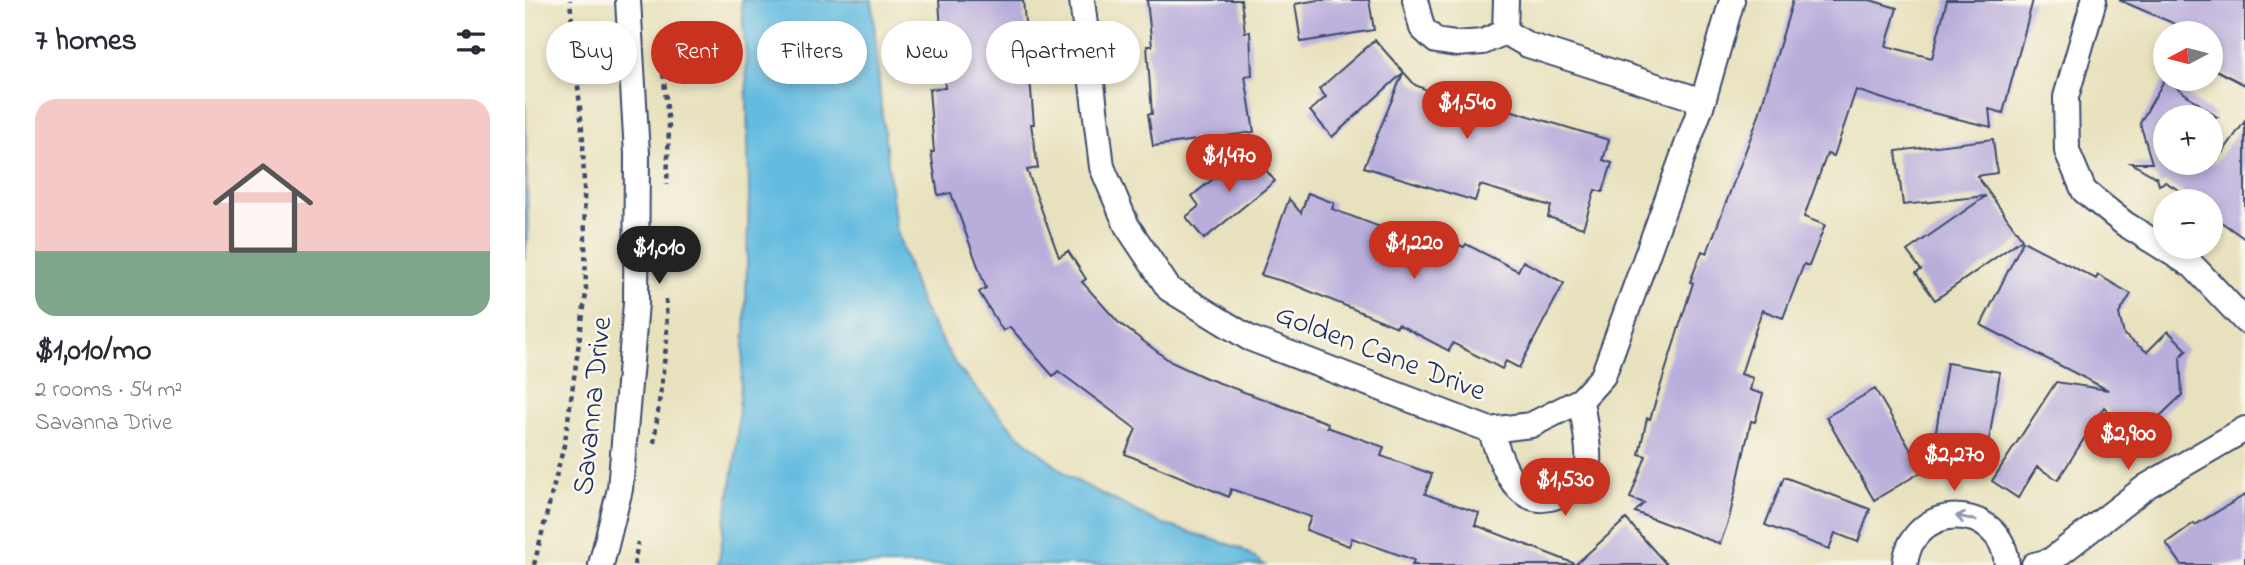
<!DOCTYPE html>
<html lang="en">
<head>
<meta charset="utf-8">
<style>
  body { margin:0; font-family:"Indie Flower",sans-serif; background:#f2f2f3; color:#2b2b33; height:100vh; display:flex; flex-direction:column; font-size:26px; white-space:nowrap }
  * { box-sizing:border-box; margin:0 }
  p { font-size:23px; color:#7c7c81 }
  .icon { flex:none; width:38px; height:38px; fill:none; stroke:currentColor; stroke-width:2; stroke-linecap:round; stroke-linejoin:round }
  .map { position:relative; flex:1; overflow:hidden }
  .panel { display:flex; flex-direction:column; background:#fff; width:525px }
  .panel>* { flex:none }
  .guide { position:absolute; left:21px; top:21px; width:665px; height:63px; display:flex; gap:14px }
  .needle { width:46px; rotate:263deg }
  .tools { position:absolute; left:1628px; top:21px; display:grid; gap:14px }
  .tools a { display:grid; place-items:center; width:70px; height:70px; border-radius:50%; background:#fff; box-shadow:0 4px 10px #0003; font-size:35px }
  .price { position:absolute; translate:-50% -60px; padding:0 16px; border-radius:24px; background:#c8321e; color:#fff; font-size:23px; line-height:46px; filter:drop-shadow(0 2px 4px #0008) }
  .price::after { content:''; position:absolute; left:50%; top:42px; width:21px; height:16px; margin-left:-10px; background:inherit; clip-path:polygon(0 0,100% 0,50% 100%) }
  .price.selected { background:#222; color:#fff }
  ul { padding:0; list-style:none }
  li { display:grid; align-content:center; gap:14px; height:371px; padding:0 35px }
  li span { display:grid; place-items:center; height:217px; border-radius:21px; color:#555 }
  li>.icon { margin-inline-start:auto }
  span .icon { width:126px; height:126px; fill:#fffc; stroke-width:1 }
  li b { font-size:30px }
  h2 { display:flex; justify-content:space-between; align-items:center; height:84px; padding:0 35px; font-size:30px }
  .tag { padding:0 24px; border-radius:32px; background:#fff; box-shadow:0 4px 10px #0003; font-size:24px; line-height:63px }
  .tag.selected { background:#c8321e; color:#fff }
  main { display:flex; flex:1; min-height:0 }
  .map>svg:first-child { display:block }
  .water { fill:#63bbe0; stroke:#3f759f; stroke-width:2 }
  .building { fill:#b9addb }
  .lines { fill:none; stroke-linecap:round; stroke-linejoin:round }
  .street-casing { stroke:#3a4a6c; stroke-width:28 }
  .path { stroke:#3a4a6c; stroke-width:4.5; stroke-dasharray:5 5; stroke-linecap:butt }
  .street { stroke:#fff; stroke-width:24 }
  .oneway { stroke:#8d97ae }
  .labels { text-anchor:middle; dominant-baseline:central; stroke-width:5; stroke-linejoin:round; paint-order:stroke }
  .street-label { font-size:30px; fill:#1b2f5e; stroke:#fbf7ec }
</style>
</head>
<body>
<main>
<section class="panel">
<h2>7 homes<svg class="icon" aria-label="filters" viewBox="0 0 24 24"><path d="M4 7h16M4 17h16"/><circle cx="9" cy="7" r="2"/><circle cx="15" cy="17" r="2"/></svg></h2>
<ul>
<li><span style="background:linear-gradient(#f6c9c9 70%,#7fa58c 0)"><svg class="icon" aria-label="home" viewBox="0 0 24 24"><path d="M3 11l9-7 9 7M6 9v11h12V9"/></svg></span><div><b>$1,010/mo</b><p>2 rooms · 54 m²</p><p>Savanna Drive</p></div></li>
</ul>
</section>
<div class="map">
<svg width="1720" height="565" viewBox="0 0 1720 565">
  <rect width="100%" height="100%" fill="#fbf7ec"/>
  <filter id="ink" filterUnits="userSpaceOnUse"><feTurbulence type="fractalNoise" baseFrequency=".0143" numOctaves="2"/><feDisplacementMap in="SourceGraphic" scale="14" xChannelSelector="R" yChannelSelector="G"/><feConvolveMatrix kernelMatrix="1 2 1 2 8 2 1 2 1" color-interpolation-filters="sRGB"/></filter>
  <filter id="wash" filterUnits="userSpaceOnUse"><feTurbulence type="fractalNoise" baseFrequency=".00686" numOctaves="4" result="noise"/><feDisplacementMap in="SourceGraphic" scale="28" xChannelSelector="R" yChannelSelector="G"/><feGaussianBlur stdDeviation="1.57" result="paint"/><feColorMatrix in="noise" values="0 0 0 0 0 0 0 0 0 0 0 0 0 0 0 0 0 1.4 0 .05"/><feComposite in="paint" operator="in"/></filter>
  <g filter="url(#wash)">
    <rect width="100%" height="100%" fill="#e8e1bd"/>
    <path class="water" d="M216,0H347L356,107L371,228L396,305L432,367L490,432L546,478L632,522L715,548L740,565H193L210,460L220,332L224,193L221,56Z
      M0,100L3,228L0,259Z"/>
    <g id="blocks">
      <path class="building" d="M414,0H498L509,124H506L513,168L502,170L534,257L543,251L561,279L557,282L593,322L646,362L681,378L803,423L802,427L859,447L856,456L907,474L900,494L954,513L950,525L1048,563V565H887L889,560L827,538L824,546L781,530L786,517L706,489L704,497L600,454L611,429L533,371L528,376L485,327L478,331L454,292L461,288L426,193L413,195L406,152H409L404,89L420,88Z
        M622,0H716L720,32H725L727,75L720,76L729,132L628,146L623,114H627L622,46H627Z
        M793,0H844L849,30L776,42L770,4Z
        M1268,0H1345L1372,8L1361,46L1407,58L1422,0H1508L1478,113L1464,109L1466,127L1383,107L1331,90L1309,156L1302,154L1279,217L1300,225L1284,266L1279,264L1258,318L1237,310L1216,374L1228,378L1225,390L1238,394L1230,422L1226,421L1204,519L1195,544L1110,512L1119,503L1105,498L1121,456L1114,454L1122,418L1125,419L1168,283L1165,282L1177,251L1182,253L1233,118Z
        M1594,0H1720V85L1685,67V47L1688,41L1685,39V33H1671Z
        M850,40L890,85L949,110L954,95L979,103L978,108L1084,140L1078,160L1087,163L1078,192L1070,190L1058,228L1023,217L1026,206L955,185L950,201L839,167L878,73L807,137L785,111L801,97L794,89Z
        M1640,79L1692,117H1640V163H1690L1720,121V239L1685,214V201H1672L1640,182L1634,185L1632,178L1606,163H1627L1615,123Z
        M1468,139L1472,173L1452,176L1497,239L1410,300L1391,273L1396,270L1382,251L1461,196L1378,205L1371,151Z
        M724,150L750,181L679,239L661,217L674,206L667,196Z
        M783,193L809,203L807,209L871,233L875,223L939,247L941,244L993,271L998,261L1039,283L994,368L981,361L977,369L928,343L924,351L873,324L872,327L767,284L736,275L764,199L776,213Z
        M1498,241L1571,279L1573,275L1606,294L1594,314L1599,335L1622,352L1643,331L1662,350L1655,357L1657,395L1616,434L1599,416L1593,421L1579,407L1533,480L1512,467L1493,498L1467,481L1531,382L1583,390L1456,325Z
        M1422,363L1475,372L1458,477L1405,468Z
        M1350,389L1398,471L1349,500L1301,417Z
        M1259,477L1345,509L1333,542L1310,533L1304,549L1240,525Z
        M1720,495V565H1657L1641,543L1669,523L1670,525Z
        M1101,519L1142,565H1050Z"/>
    </g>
  </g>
  <g filter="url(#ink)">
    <use href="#blocks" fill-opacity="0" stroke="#3a4a6c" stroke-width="2"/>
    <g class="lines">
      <g class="street-casing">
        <path id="street" d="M557,0L577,167L602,226L644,289L724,338L965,430L1006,425L1056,400L1078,376L1178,101L1207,0
          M890,0L897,28L911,41L931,44L958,42L980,32
          M1569,0L1541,97L1542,151L1559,191L1600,224L1668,266L1720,321
          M980,32L1003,45L1178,101
          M980,32L981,0
          M965,430C978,465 992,518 1041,492C1053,486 1062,478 1063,464C1065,448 1058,417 1056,400
          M76,565L95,489L111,303L112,154L103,0
          M1380,565C1386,500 1478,501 1482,565
          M1509,565L1525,561L1622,486L1720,429"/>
      </g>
      <path class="path" d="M136,54L144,126L142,185
        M129,443L142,339L141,299
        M9,565L40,441L61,293L58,140L45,0
        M109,565L113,542"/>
      <use href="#street" class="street"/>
    </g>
    <defs><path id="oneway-shaft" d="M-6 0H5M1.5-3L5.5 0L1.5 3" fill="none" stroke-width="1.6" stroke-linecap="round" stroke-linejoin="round" transform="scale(1.75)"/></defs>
    <use class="oneway" href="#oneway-shaft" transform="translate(1441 518) rotate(-168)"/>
  </g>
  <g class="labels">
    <g class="street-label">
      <text transform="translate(855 354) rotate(21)">Golden Cane Drive</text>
      <text transform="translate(69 406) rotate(-84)">Savanna Drive</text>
    </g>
  </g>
</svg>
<div class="tools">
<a><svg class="needle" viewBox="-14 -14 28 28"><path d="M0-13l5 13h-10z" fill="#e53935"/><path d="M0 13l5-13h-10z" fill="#7c7c81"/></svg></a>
<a>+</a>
<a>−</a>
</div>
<b class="price" style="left:942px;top:141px">$1,540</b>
<b class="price" style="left:704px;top:194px">$1,470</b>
<b class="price" style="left:889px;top:281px">$1,220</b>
<b class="price selected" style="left:134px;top:286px">$1,010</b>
<b class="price" style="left:1603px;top:472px">$2,900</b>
<b class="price" style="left:1429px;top:493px">$2,270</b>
<b class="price" style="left:1040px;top:518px">$1,530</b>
<div class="guide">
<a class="tag">Buy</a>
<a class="tag selected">Rent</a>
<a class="tag">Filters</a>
<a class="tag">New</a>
<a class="tag">Apartment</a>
</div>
</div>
</main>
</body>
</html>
